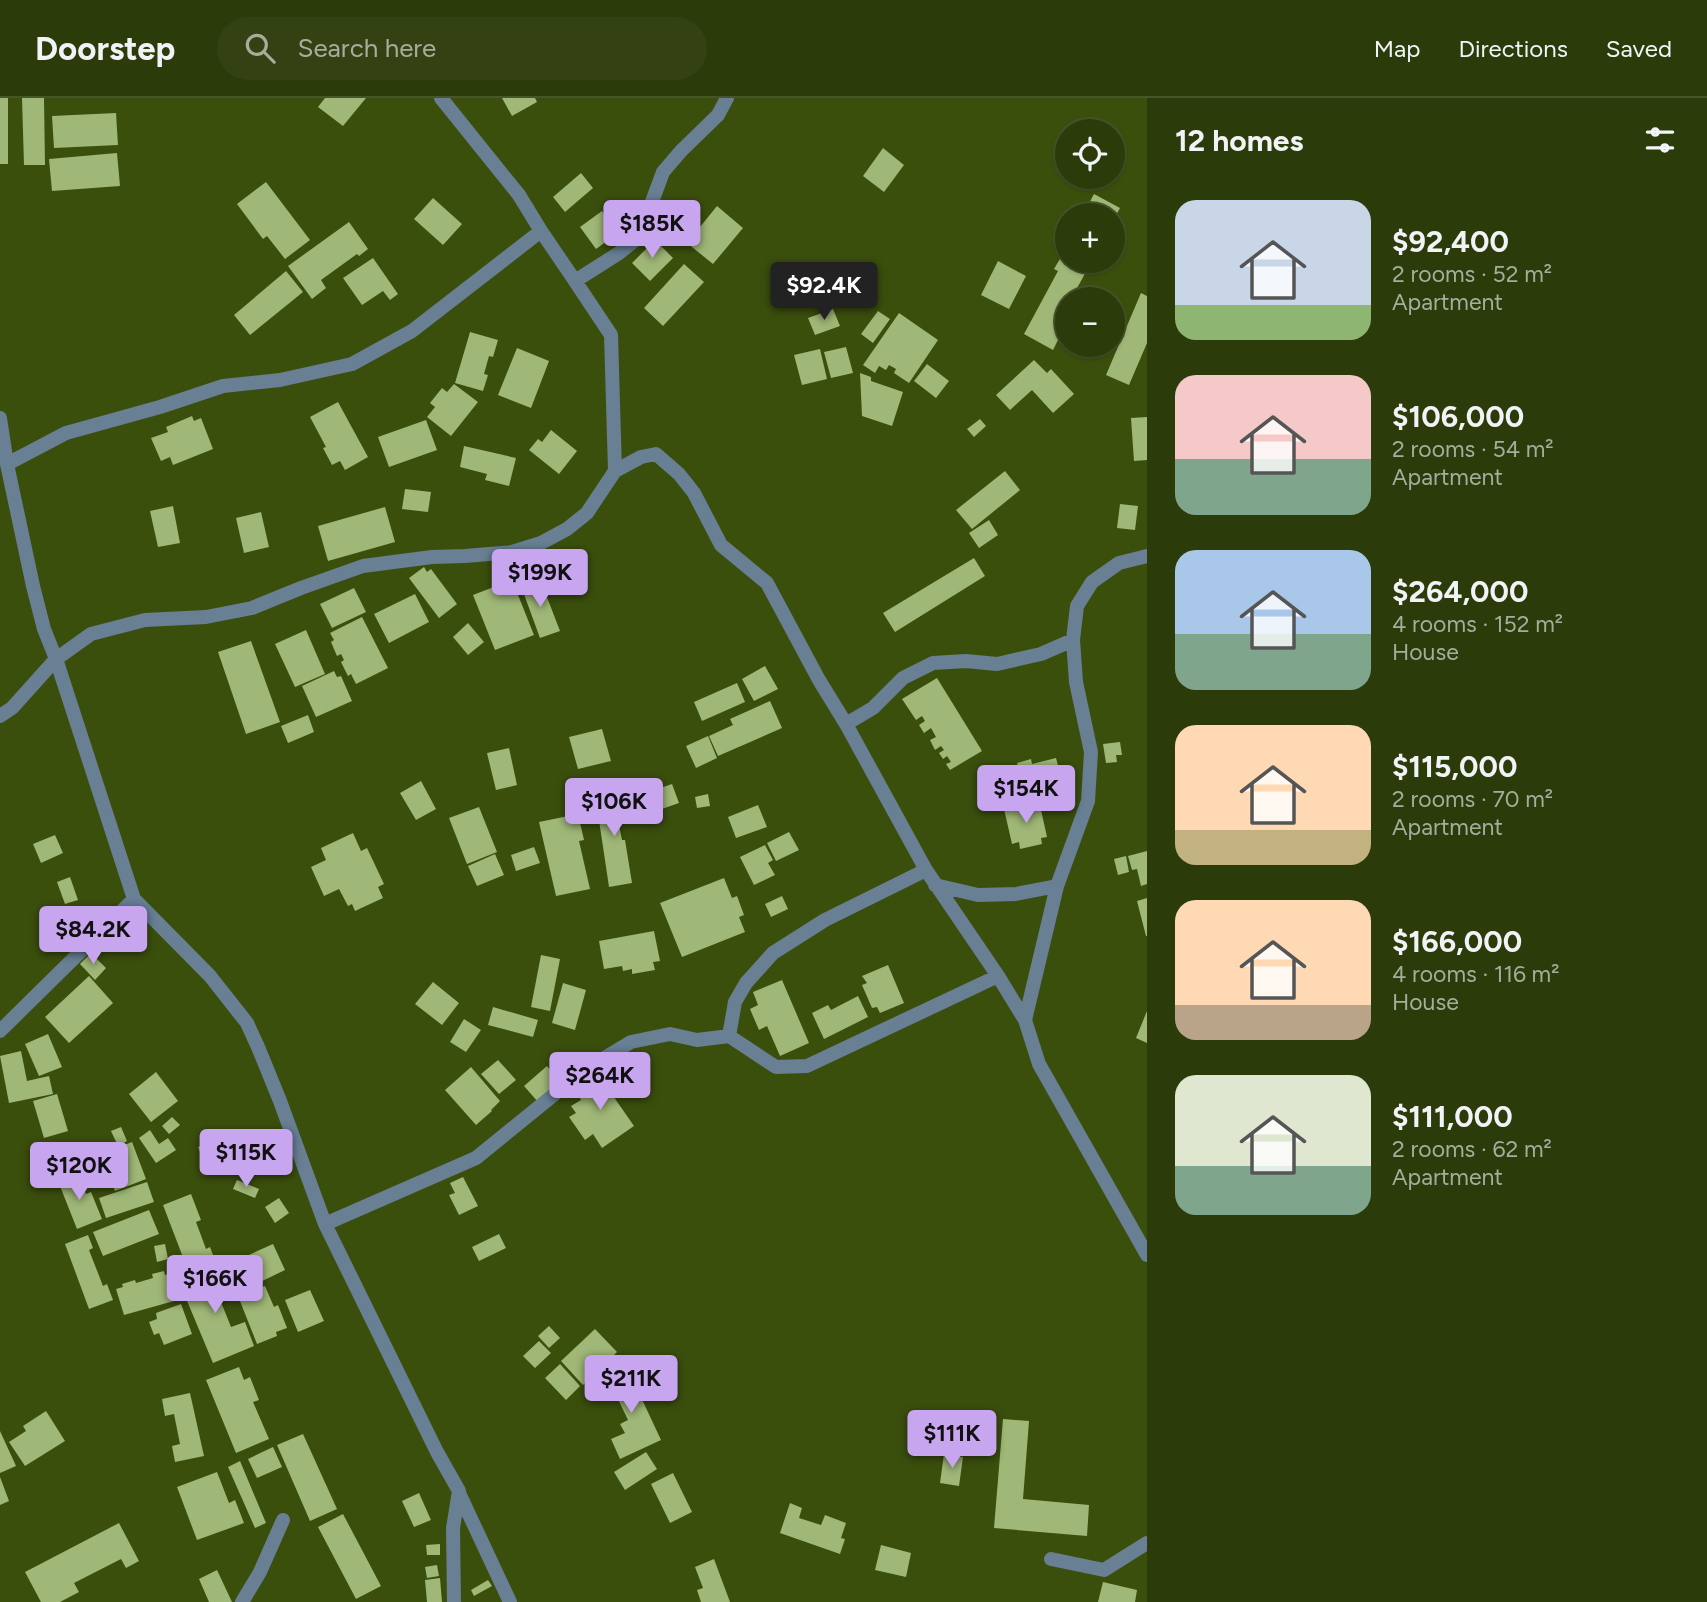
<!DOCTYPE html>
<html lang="en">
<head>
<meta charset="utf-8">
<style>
  body { margin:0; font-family:Figtree,sans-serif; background:#344213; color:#f1f3f6; height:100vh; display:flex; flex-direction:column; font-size:26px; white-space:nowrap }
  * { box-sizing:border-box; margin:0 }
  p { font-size:23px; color:#a6ad9c }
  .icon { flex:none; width:38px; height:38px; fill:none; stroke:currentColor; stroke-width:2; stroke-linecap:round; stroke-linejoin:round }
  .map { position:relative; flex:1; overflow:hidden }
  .details { display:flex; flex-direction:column; background:#2c3b0a; width:560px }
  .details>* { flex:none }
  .fabs { position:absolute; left:1055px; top:21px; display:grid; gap:14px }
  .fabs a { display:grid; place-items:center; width:70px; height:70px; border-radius:50%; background:#2c3b0a; box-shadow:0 2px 5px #0004,0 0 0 2px #48552b; font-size:35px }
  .price { position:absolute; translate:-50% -60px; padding:0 16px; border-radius:7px; background:#c8a6ef; color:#111; font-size:23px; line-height:46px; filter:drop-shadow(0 2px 4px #0008) }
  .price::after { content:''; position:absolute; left:50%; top:42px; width:21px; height:16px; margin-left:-10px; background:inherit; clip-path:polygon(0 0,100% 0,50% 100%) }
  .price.active { background:#222; color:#fff }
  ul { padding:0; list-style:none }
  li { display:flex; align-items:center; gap:21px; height:175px; padding:0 28px }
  li span { display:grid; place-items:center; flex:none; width:196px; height:140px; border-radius:21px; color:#555 }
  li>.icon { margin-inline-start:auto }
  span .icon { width:84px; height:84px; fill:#fffc; stroke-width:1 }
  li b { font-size:30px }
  h2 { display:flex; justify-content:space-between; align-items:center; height:84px; padding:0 28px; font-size:30px }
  header { display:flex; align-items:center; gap:42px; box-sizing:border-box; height:98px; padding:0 35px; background:#2c3b0a; border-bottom:2px solid #48552b }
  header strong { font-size:33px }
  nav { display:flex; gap:38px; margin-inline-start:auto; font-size:24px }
  .search { width:490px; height:63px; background:#344213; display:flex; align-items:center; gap:18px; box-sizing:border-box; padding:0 24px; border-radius:38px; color:#a6ad9c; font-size:26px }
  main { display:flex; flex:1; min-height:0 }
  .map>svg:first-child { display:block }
  .building { fill:#9fb777 }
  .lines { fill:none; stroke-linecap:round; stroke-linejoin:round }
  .minor { stroke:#687f94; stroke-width:14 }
</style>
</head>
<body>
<header>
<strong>Doorstep</strong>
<div class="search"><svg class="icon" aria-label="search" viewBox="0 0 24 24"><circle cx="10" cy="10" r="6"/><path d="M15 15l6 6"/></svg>Search here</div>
<nav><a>Map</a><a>Directions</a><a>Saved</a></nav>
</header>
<main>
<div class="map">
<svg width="1147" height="1504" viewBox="0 0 1147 1504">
  <rect width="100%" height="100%" fill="#3b4f0d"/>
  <path class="building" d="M0,0H8V66H0Z
    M22,0H44L45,67H24Z
    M325,0H366L343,28L318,9Z
    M502,0H535L537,4L512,18Z
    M116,15L118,47L54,50L52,18Z
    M883,50L904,67L884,94L863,78Z
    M117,55L120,88L52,93L49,61Z
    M581,75L593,90L565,114L553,99Z
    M266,84L310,142L285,161L267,138L263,141L237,106Z
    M1094,96L1120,110L1113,123V117H1083Z
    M433,100L462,126L443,147L414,121Z
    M717,108L743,130L713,166L687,145Z
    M602,113L618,135L596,151L580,129Z
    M349,124L368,151L359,158L357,156L321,182L326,190L312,201L288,168Z
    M655,142L673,160L650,183L632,165Z
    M1068,147V163H1092L1071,201H1068V207L1055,230L1062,234L1053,252L1024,236L1058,173L1054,171Z
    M373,160L398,196L390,202L383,193L362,207L343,180Z
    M998,163L1026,178L1009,211L981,197Z
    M684,166L704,184L663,228L644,210Z
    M286,173L303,194L250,237L234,217Z
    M1141,195L1147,198V245L1129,287L1106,277Z
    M833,211L840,228L815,237L808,220Z
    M878,213L890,221L873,245L861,236Z
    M899,215L938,242L909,285L894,275L896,271L889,267L886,272L879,268L875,275L863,267Z
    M470,234L498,242L493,259L489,258L484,276L488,277L483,293L455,285Z
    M846,249L853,275L831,280L824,254Z
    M517,250L549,263L531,310L498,297Z
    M820,251L827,281L802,287L794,257Z
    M1034,262L1047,275L1051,271L1074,296L1053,315L1032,292L1010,312L996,297Z
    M927,266L949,283L936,300L914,283Z
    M860,275L871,279V283L903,294L892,328L862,318Z
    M454,286L478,304L451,338L427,319L435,309L430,305L442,290L447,294Z
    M338,304L368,359L345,372L340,363L332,367L323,350L326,349L310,319Z
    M192,318L194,323L201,320L213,351L173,367L170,359L161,363L151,340L168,334L166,329Z
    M1147,319V362L1134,363L1131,320Z
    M980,321L986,328L974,339L967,331Z
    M426,322L437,352L389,369L378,339Z
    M551,332L577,353L559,376L529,352L538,341L542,344Z
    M464,348L516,360L509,388L485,382L487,376L460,369Z
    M1005,373L1020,392L972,431L956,412Z
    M405,391L431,394L428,414L402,411Z
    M1120,406L1138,408L1135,432L1117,430Z
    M173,408L180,445L158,449L150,413Z
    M385,409L395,444L328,463L318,428Z
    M261,414L269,449L244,455L236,420Z
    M989,422L998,437L979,450L969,435Z
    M974,460L985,478L895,534L883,515Z
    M424,469L427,474L431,471L457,506L439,520L409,480Z
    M540,481L560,533L540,540L521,488Z
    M512,482L534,537L495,552L473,497Z
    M354,490L366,514L332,530L320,506Z
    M415,496L429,524L389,545L374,516Z
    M362,519L388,570L356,586L351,576L348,578L341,564L344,562L341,556L337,558L331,544L334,542L330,535Z
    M468,525L484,544L468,557L453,539Z
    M306,532L325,576L295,589L275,546Z
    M251,543L280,624L246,636L218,554Z
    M765,568L778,591L754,603L742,581Z
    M334,573L337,579L341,578L352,603L316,619L302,588Z
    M937,580L982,653L950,672L946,666L951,664L947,658L943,661L939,655L944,652L941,648L935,652L930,642L936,639L931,630L924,635L919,627L925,623L922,618L916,622L902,601Z
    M737,585L745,604L702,623L694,604Z
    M770,603L782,630L718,658L709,638L733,627L730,621Z
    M308,617L314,634L288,645L281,628Z
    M602,631L611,663L578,671L569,639Z
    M708,638L717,660L696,670L686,648Z
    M1120,644L1122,657H1116L1117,664L1106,665L1103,646Z
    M509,650L517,687L496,692L487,655Z
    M1056,660L1063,686L1025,696L1017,665L1031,661L1032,666Z
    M421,683L436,711L416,722L400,695Z
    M672,686L679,705L656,713L649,694Z
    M627,691L630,710L616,712L622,742H625L632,785L609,789L596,702L610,700L609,694Z
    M708,696L710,708L697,710L695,699Z
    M1039,703L1047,739L1041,740L1042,746L1020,751L1019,744L1012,746L1004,711Z
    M758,707L767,729L736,740L728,719Z
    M479,709L497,754L467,766L449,720Z
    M578,716L584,742L579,743L590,791L556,798L539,724Z
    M789,734L799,752L776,763L767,745Z
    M353,735L361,753L367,750L384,786L378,789L383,800L355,813L352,806L348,808L339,791L324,798L311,769L326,762L321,750Z
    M55,737L63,755L41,765L33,746Z
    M765,747L773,762L768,765L775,777L754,787L740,759Z
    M534,749L540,765L516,773L511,757Z
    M1147,753V786L1141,788L1137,771L1132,772L1128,758Z
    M495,756L504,777L477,788L468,768Z
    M1126,758L1129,774L1118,777L1114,761Z
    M70,779L78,802L65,806L57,784Z
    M724,780L732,800L737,798L744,817L739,819L745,834L682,859L660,805Z
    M782,798L788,811L771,819L765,806Z
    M1147,800V838H1146L1137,803Z
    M654,833L660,863L653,864L655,872L632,876V871L623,873L622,868L604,871L599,843Z
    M91,855L106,870L95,882L80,866Z
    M541,857L560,861L550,913L531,909Z
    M888,867L904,905L880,915L877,909L872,910L862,887L867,885L862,878Z
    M89,878L113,905L69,945L45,919Z
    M782,882L809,945L780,958L767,928L759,932L750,911L758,907L753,894Z
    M433,884L459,905L442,927L415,906Z
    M563,885L586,892L575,932L552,925Z
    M858,898L868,919L824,941L812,915L828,907L831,912Z
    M493,909L538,922L533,939L488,927Z
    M1147,913V945L1136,940Z
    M464,921L481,932L466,954L450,944Z
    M48,936L62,969L39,978L25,946Z
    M21,953L27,983L49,978L53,996L9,1005L0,958Z
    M498,962L516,982L499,996L481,976Z
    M547,968L560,984L538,1004L524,988Z
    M471,969L500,1003L491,1012L492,1013L476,1027L445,992Z
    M605,973L615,988L609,992L634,1028L602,1050L593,1036L585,1042L569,1019L576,1015L571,1008L581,1002L576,993Z
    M156,974L178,1003L151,1024L129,996Z
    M57,996L68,1033L44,1040L33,1003Z
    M172,1019L180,1027L169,1036L162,1028Z
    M121,1029L127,1043L118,1048L111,1033Z
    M150,1032L159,1046L168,1040L176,1052L156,1065L139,1040Z
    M214,1043L223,1067L208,1074L198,1049Z
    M132,1044L146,1081L115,1093L101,1056Z
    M78,1075L86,1096L91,1094L102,1121L77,1131L58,1083Z
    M463,1079L478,1108L459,1117L449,1097L455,1095L450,1085Z
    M237,1082L259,1091L255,1100L233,1091Z
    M147,1084L154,1104L106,1120L99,1100Z
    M191,1096L201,1122L196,1124L206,1151L210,1149L216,1165L189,1175L163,1107Z
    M279,1100L289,1115L275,1125L265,1109Z
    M149,1112L159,1136L103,1158L93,1134Z
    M499,1136L506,1150L479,1163L472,1149Z
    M88,1137L93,1150L89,1152L103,1188L107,1186L113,1202L89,1211L65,1146Z
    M165,1146L168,1161L157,1164L154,1148Z
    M273,1146L285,1172L244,1192L231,1165Z
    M229,1166L233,1178L228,1180L231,1188L217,1194L231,1229L245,1224L254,1248L213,1265L180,1186Z
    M164,1173L165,1177L173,1175L181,1201L124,1217L116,1191L123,1189L122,1186L135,1182L136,1185L153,1180L152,1176Z
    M265,1188L274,1209L278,1207L287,1230L276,1234L277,1238L257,1246L238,1198Z
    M310,1192L324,1223L298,1234L285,1202Z
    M181,1206L192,1236L164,1247L159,1235L154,1237L149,1224L157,1221L156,1215Z
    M549,1228L560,1240L549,1250L538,1238Z
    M595,1231L617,1254L583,1287L561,1263Z
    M539,1243L551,1255L535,1270L523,1258Z
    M625,1265L661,1342L620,1361L611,1341L625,1335L620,1326L628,1322L605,1274Z
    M560,1266L580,1288L566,1302L545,1280Z
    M239,1269L244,1282L250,1279L259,1302L253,1304L269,1341L236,1355L206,1282Z
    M190,1295L204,1358L175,1364L172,1348L180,1346L174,1316L165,1318L162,1301Z
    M46,1313L65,1343L25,1368L9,1344L26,1333L23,1328Z
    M1003,1321L1029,1323L1023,1401L1089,1407L1087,1438L994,1430Z
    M0,1333L16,1368L0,1375Z
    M303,1336L337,1411L310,1423L277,1347Z
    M273,1349L282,1369L257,1380L248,1361Z
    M646,1354L657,1371L625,1392L614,1374Z
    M944,1356L963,1359L959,1388L940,1385Z
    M240,1363L266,1425L255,1430L228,1369Z
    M217,1374L229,1405L235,1402L244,1425L197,1442L177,1389Z
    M673,1375L692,1414L670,1425L651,1386Z
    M0,1379L9,1403L0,1407Z
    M419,1395L431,1422L414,1429L402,1403Z
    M790,1405L802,1410L799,1420L821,1427L825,1417L846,1425L841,1440L845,1441L840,1456L780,1435Z
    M343,1416L381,1488L356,1501L318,1429Z
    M119,1425L139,1463L126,1470L121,1461L74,1485L79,1494L60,1504H41L25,1474Z
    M440,1446V1457H427L426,1447Z
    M881,1447L911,1455L906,1479L875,1472Z
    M714,1461L730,1504H701L697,1492L703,1490L695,1469Z
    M437,1467L439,1478L427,1480L425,1469Z
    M217,1472L232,1504H209L199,1481Z
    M440,1480L442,1504H427L425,1482Z
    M488,1482L492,1488L474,1498L471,1492Z
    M1103,1484L1137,1492L1135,1504H1098Z"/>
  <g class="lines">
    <path class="minor" d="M441,0L519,97L541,133L575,183L619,155L639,139L663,74L681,53L718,17L727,0
      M0,320L7,366L33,488L44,531L56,561L134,801L210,878L247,925L258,949L280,1003L325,1126L437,1354L459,1393L453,1430L454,1504
      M7,366L66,335L160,309L223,288L280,282L352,266L412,233L541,133
      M615,373L641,359L656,356L679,376L694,395L721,447L767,485L819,582L846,626L926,772L998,878L1025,922L1039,966L1147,1157
      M0,618L12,610L56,561L91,536L145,522L206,519L252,510L301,490L363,468L432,459L465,458L512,454L541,445L567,431L587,415L615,373L611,237L575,183
      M846,626L873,610L903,580L933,565L966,563L997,566L1041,556L1073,542
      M935,787L978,797L1016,796L1057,788
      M1025,922L1057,788L1088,703L1091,654L1076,584L1073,542L1077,508L1092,484L1119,465L1147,458
      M0,933L134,801
      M729,938L735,904L746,885L773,855L825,822L926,772
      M325,1126L476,1060L583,973L631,944L670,936L697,942L729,938L776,969L807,968L998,878
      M459,1395L510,1504
      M1051,1461L1104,1472L1147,1445
      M242,1504L260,1474L283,1422"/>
  </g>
</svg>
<div class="fabs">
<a><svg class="icon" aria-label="locate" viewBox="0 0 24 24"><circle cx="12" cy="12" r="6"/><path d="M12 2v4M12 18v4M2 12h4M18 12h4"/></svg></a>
<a>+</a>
<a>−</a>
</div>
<b class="price" style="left:652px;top:162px">$185K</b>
<b class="price active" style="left:824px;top:224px">$92.4K</b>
<b class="price" style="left:540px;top:511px">$199K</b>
<b class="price" style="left:1026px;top:727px">$154K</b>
<b class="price" style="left:614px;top:740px">$106K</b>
<b class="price" style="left:93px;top:868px">$84.2K</b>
<b class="price" style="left:600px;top:1014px">$264K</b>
<b class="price" style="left:246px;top:1091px">$115K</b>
<b class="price" style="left:79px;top:1104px">$120K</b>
<b class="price" style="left:215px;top:1217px">$166K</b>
<b class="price" style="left:631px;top:1317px">$211K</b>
<b class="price" style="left:952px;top:1372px">$111K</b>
</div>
<section class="details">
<h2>12 homes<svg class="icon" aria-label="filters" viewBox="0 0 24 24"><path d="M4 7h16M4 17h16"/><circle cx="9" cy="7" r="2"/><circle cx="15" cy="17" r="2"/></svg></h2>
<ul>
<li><span style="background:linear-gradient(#c9d6e8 75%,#8fb573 0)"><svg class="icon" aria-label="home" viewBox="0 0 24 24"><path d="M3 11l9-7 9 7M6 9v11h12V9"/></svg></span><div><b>$92,400</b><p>2 rooms · 52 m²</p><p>Apartment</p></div></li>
<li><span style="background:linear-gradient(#f6c9c9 60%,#7fa58c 0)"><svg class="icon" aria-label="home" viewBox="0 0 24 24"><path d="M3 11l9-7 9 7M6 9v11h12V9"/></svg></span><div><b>$106,000</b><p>2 rooms · 54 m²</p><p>Apartment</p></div></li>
<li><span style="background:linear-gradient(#a9c7e8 60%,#7fa58c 0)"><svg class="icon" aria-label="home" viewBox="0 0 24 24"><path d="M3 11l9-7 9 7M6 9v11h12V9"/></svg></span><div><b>$264,000</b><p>4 rooms · 152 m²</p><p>House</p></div></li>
<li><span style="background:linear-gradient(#ffd9b3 75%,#c2b280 0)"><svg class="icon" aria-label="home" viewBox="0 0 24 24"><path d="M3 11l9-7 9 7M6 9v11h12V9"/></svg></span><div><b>$115,000</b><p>2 rooms · 70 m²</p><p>Apartment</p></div></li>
<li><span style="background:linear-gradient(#ffd9b3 75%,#b9a48a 0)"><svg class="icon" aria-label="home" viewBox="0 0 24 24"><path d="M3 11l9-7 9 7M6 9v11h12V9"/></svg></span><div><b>$166,000</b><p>4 rooms · 116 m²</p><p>House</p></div></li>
<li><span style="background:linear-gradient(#dfe7d0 65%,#7fa58c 0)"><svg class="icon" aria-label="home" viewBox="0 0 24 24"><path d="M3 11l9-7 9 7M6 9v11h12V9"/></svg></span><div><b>$111,000</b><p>2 rooms · 62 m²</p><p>Apartment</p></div></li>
</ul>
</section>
</main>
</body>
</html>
